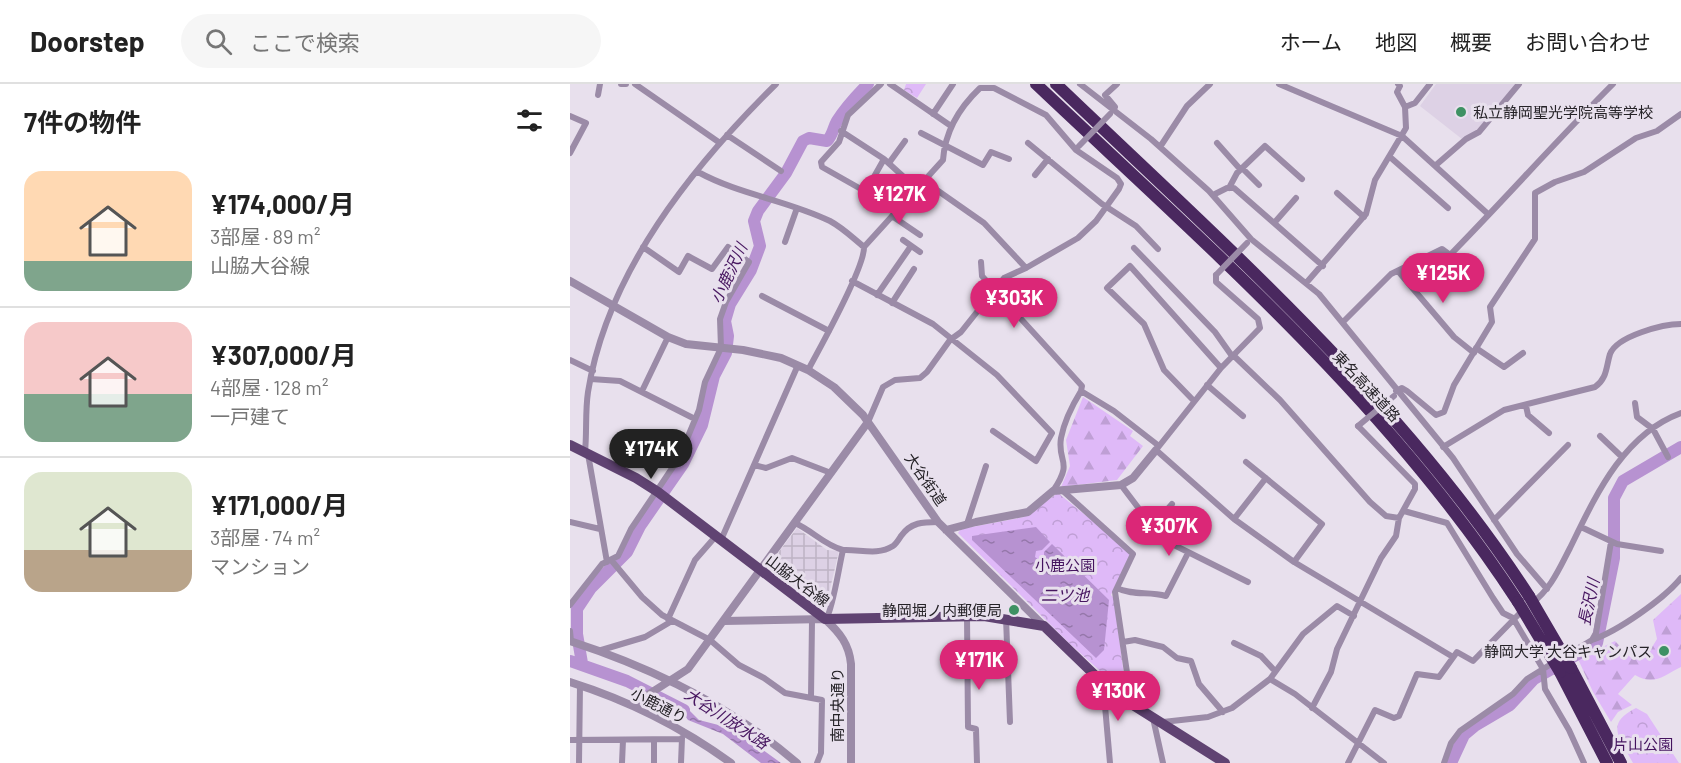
<!DOCTYPE html>
<html lang="ja">
<head>
<meta charset="utf-8">
<style>
  body { margin:0; font-family:Barlow,"Noto Sans JP",sans-serif; background:#f6f6f6; color:#222; height:100vh; display:flex; flex-direction:column; font-size:22px; white-space:nowrap }
  * { box-sizing:border-box; margin:0 }
  p { font-size:20px; color:#767676 }
  .icon { flex:none; width:33px; height:33px; fill:none; stroke:currentColor; stroke-width:2; stroke-linecap:round; stroke-linejoin:round }
  .map { position:relative; flex:1; overflow:hidden }
  .drawer { display:flex; flex-direction:column; background:#fff; width:570px }
  .drawer>* { flex:none }
  .price { position:absolute; translate:-50% -51px; padding:0 14px; border-radius:21px; background:#db2777; color:#fff; font-size:20px; line-height:39px; filter:drop-shadow(0 2px 3px #0008) }
  .price::after { content:''; position:absolute; left:50%; top:36px; width:18px; height:14px; margin-left:-9px; background:inherit; clip-path:polygon(0 0,100% 0,50% 100%) }
  .price.selected { background:#222; color:#fff }
  ul { padding:0; list-style:none }
  li { display:flex; align-items:center; gap:18px; height:150px; padding:0 24px }
  li+li { border-top:2px solid #e0e0e0 }
  li span { display:grid; place-items:center; flex:none; width:168px; height:120px; border-radius:18px; color:#555 }
  li>.icon { margin-inline-start:auto }
  span .icon { width:72px; height:72px; fill:#fffc; stroke-width:1 }
  li b { font-size:26px }
  h2 { display:flex; justify-content:space-between; align-items:center; height:72px; padding:0 24px; font-size:26px }
  header { display:flex; align-items:center; gap:36px; box-sizing:border-box; height:84px; padding:0 30px; background:#fff; border-bottom:2px solid #e0e0e0 }
  header strong { font-size:28px }
  nav { display:flex; gap:33px; margin-inline-start:auto; font-size:21px }
  .search { width:420px; height:54px; background:#f6f6f6; display:flex; align-items:center; gap:15px; box-sizing:border-box; padding:0 21px; border-radius:33px; color:#767676; font-size:22px }
  main { display:flex; flex:1; min-height:0 }
  .map>svg:first-child { display:block }
  .built { fill:#ddd1e5 }
  .industrial { fill:url(#industrial-grid) }
  .forest { fill:url(#forest-firs) }
  .park { fill:url(#park-crowns) }
  .water { fill:url(#water-ripples) }
  .lines { fill:none; stroke-linecap:round; stroke-linejoin:round }
  .river { stroke:#b792d1; stroke-width:12 }
  .minor { stroke:#9b8ba7; stroke-width:6 }
  .tertiary { stroke:#9b8ba7; stroke-width:8 }
  .primary { stroke:#604372; stroke-width:10 }
  .motorway { stroke:#4a285f; stroke-width:12 }
  .minor-bridge { stroke:#9b8ba7; stroke-width:6 }
  .motorway-bridge { stroke:#4a285f; stroke-width:12 }
  .poi-dot { fill:#3e9163; stroke:#e8e0ed; stroke-width:2 }
  .labels { text-anchor:middle; dominant-baseline:central; stroke-width:6; stroke-linejoin:round; paint-order:stroke }
  .poi-label { font-size:15px; fill:#252227; stroke:#e8e0ed; text-anchor:end }
  .street-label { font-size:15px; fill:#252227; stroke:#e8e0ed }
  .park-label { font-size:15px; fill:#44135e; stroke:#e8e0ed }
  .water-label { font-size:16px; font-style:italic; fill:#471660; stroke:#e8e0ed }
</style>
</head>
<body>
<header>
<strong>Doorstep</strong>
<div class="search"><svg class="icon" aria-label="search" viewBox="0 0 24 24"><circle cx="10" cy="10" r="6"/><path d="M15 15l6 6"/></svg>ここで検索</div>
<nav><a>ホーム</a><a>地図</a><a>概要</a><a>お問い合わせ</a></nav>
</header>
<main>
<section class="drawer">
<h2>7件の物件<svg class="icon" aria-label="filters" viewBox="0 0 24 24"><path d="M4 7h16M4 17h16"/><circle cx="9" cy="7" r="2"/><circle cx="15" cy="17" r="2"/></svg></h2>
<ul>
<li><span style="background:linear-gradient(#ffd9b3 75%,#7fa58c 0)"><svg class="icon" aria-label="home" viewBox="0 0 24 24"><path d="M3 11l9-7 9 7M6 9v11h12V9"/></svg></span><div><b>¥174,000/月</b><p>3部屋 · 89 m²</p><p>山脇大谷線</p></div></li>
<li><span style="background:linear-gradient(#f6c9c9 60%,#7fa58c 0)"><svg class="icon" aria-label="home" viewBox="0 0 24 24"><path d="M3 11l9-7 9 7M6 9v11h12V9"/></svg></span><div><b>¥307,000/月</b><p>4部屋 · 128 m²</p><p>一戸建て</p></div></li>
<li><span style="background:linear-gradient(#dfe7d0 65%,#b9a48a 0)"><svg class="icon" aria-label="home" viewBox="0 0 24 24"><path d="M3 11l9-7 9 7M6 9v11h12V9"/></svg></span><div><b>¥171,000/月</b><p>3部屋 · 74 m²</p><p>マンション</p></div></li>
</ul>
</section>
<div class="map">
<svg width="1111" height="679" viewBox="0 0 1111 679">
  <defs>
    <pattern id="industrial-grid" width="8" height="8" patternUnits="userSpaceOnUse" patternTransform="scale(1.5)"><rect width="8" height="8" fill="#ddd1e5"/><path d="M0 4h8M4 0v8" fill="none" stroke="#beb3c4"/></pattern>
    <pattern id="forest-firs" width="22" height="20" patternUnits="userSpaceOnUse" patternTransform="scale(1.5)"><rect width="22" height="20" fill="#dfb9f8"/><path d="M5 1l3.5 6h-7zM16 11l3.5 6h-7z" fill="#bf9fd5"/></pattern>
    <pattern id="park-crowns" width="20" height="18" patternUnits="userSpaceOnUse" patternTransform="scale(1.5)"><rect width="20" height="18" fill="#dfb9f8"/><path d="M2 6a3 3 0 1 1 6 0M12 15a3 3 0 1 1 6 0" fill="none" stroke="#bf9fd5"/></pattern>
    <pattern id="water-ripples" width="26" height="14" patternUnits="userSpaceOnUse" patternTransform="scale(1.5)"><rect width="26" height="14" fill="#b792d1"/><path d="M2 4q2-2 4 0t4 0M15 11q2-2 4 0t4 0" fill="none" stroke="#9577aa"/></pattern>
  </defs>
  <rect width="100%" height="100%" fill="#e8e0ed"/>
  <path class="built" d="M866,0H946L906,47L892,55L850,22Z"/>
  <path class="industrial" d="M227,444L257,466L269,467L255,526L198,482Z"/>
  <path class="forest" d="M513,313L563,347L560,352L573,362L547,396L491,403L500,382L496,356Z
    M1111,510V583C1093,592 1084,602 1065,591L1048,610L1062,621L1048,628L1041,638L1023,608L1008,575L1045,557L1062,575L1076,573L1087,555L1083,536Z"/>
  <path class="park" d="M336,0H356L347,14L334,6Z
    M488,409L561,468L541,511L544,514L555,600L548,603L500,560L388,449L391,445L454,433Z
    M1066,624L1077,630L1109,679H1063C1050,654 1034,640 1066,624Z"/>
  <path class="water" d="M466,443L480,458L472,466L466,467L465,473L469,476L474,474V468L482,460L539,516L534,566L526,574L402,456V452Z
    M101,618L116,623L129,636L164,645L211,679H191L153,650L118,636L110,625Z"/>
  <g class="lines">
    <path class="river" d="M0,577L57,597L114,626
      M12,579L7,550V525L21,504L57,468L70,442L113,380L132,341L144,292L156,269L158,252L155,237L160,220L181,186L190,162L184,137L188,127L216,89L233,57L239,54L257,57C263,51 263,44 267,37C276,23 287,11 298,0
      M881,679L894,651L906,641L940,621L964,595L1027,559L1044,474V414L1053,397L1111,363"/>
    <path class="minor" d="M51,0H56
      M65,0L150,59
      M311,0L278,31L269,58L251,78L252,83L328,126
      M320,0L381,42
      M510,0L581,55L639,107L681,155L749,210L883,374L947,470L977,505
      M709,0L832,52L918,130
      M28,11L30,0
      M835,23L845,19L860,0
      M543,26L545,23L535,11L547,0
      M363,30L383,0
      M0,32L16,39L0,69
      M271,47L314,75L347,105
      M351,49L413,81L421,68L439,75
      M157,51L211,87
      M458,59L532,120L566,142L588,165
      M647,59L670,85
      M590,63L617,22L640,0
      M820,73L878,124
      M319,79L335,57
      M866,81L896,55L909,48L949,0
      M672,84L689,101
      M128,88C170,111 217,116 260,137C273,144 283,154 294,163
      M465,91L478,75
      M354,97L414,139L456,184
      M659,104L667,89L695,62L732,95
      M296,107L314,75
      M767,109L794,133
      M643,111L657,104H664L753,182
      M322,132L350,151
      M705,138L726,114
      M333,156L350,168
      M215,158L227,124
      M564,164L645,248L662,272
      M411,178L412,192L512,302L511,307
      M828,187L884,253L904,269
      M646,191V198L688,235L690,244L651,284L586,366L664,435L724,478L883,573
      M282,197L363,240L427,291L482,349L466,377L423,347
      M737,198L796,130L805,96L836,44L835,23L827,8L830,2L828,0
      M307,211L341,162
      M192,212L259,247
      M322,219L344,185
      M773,238L821,190L872,165L880,171C935,115 987,56 1043,0
      M906,264L934,283L953,269
      M663,271L710,316L800,418L816,432L829,434
      M0,276L23,287
      M238,286C250,264 295,183 294,163L373,76C375,48 390,23 410,4H424L476,31L506,66L547,94L551,100L549,105L526,137L508,154L456,184L434,194L391,248L380,256L357,288L350,294L325,296L313,303L298,338
      M21,295L50,297L125,335
      M637,301L673,332
      M72,307L98,253
      M826,307L832,304L837,307L866,331L874,328L884,301L922,238L920,223L965,155V109L985,98L1014,88L1066,54L1087,47L1111,30
      M624,317L594,286L574,240L537,204L560,182L651,284
      M1065,319L1067,333L1083,345L1098,373
      M956,322L958,331L979,349
      M1030,352L1052,373
      M873,363L934,326L1025,303C1037,295 1036,283 1040,270C1047,252 1093,240 1111,240
      M15,368C17,348 15,328 18,308C37,188 122,83 206,0
      M18,370L37,478
      M676,378L752,440L724,478
      M184,381L196,384L222,374L261,389
      M551,401L570,426
      M483,407C504,376 487,379 491,354C494,338 503,320 511,307L544,327L589,362
      M493,407L563,470L545,508L559,602L555,616
      M602,420L583,442L594,456L678,498
      M834,427L877,439L923,514L933,529L943,534L973,585L975,605L999,646L1014,679
      M664,435L696,394
      M924,436L998,361
      M0,438L30,445
      M225,439C243,447 254,461 273,466
      M397,440L416,382
      M1011,443L1047,460L1091,467
      M151,456L228,281
      M42,477L72,513L92,531L140,556L169,581L194,594L215,609L252,616L251,669L247,679
      M547,504C563,512 579,507 596,512L618,469
      M961,520C981,505 989,485 1000,464C1025,413 1053,350 1111,329
      M0,521L32,480L48,472L61,445L109,374L129,326L135,298L151,264L150,235L156,218L179,178L158,163L142,185L118,172L109,188L73,163
      M397,532L398,643L406,645L407,679
      M436,534L440,638
      M98,535L125,476L146,452
      M256,535C263,525 269,482 273,466C290,465 307,472 323,462C326,460 329,455 331,452C341,438 353,438 368,438
      M0,547L1,557
      M1022,556C1048,547 1094,515 1111,494
      M553,558L565,556L593,563L607,574L621,577L629,600L653,628
      M664,559L691,572L705,587
      M28,567L75,553L102,537
      M995,572L1022,556L1026,549L1041,458
      M700,595L725,610L814,679
      M533,599L540,679
      M241,613L242,537
      M742,624L761,588L767,565L811,474L826,452L829,434L845,405V400L788,342
      M583,634L593,679
      M593,638L638,633L662,624L700,595L733,550L767,522L784,532
      M0,656L111,655
      M84,656V679
      M9,679L10,601
      M52,679L53,656
      M111,679L112,654
      M778,679L805,626L824,634L829,632L847,590L869,593L887,568L903,577L953,526
      M874,679L881,659L890,647L943,610L957,595L986,577"/>
    <path class="tertiary" d="M0,197L98,253L116,260L173,266L211,274L238,286L264,303L293,331L368,438L473,541
      M376,446L406,438L458,428L483,407L551,401L563,394L586,366
      M154,537L255,535C270,549 279,560 281,580V679
      M0,557C83,584 161,622 227,679
      M0,598C57,616 113,644 161,679
      M62,621L118,585L298,338"/>
    <path class="primary" d="M0,361L66,394L88,408L255,535L414,532L474,542L533,599L555,616L655,679"/>
    <path class="motorway" d="M466,0C637,162 819,319 948,518
      M486,0C653,160 832,316 959,512
      M1001,584L1051,679
      M990,588L1037,679"/>
    <path class="minor-bridge" d="M509,62L540,30
      M646,191L677,159
      M788,342L824,312"/>
    <path class="motorway-bridge" d="M959,512L1001,584
      M948,518L990,588"/>
  </g>
  <g class="poi-dot">
    <circle cx="891" cy="28" r="6"/>
    <circle cx="444" cy="526" r="6"/>
    <circle cx="1094" cy="567" r="6"/>
  </g>
  <g class="labels">
    <g class="poi-label">
      <text x="903" y="28" text-anchor="start">私立静岡聖光学院高等学校</text>
      <text x="432" y="526">静岡堀ノ内郵便局</text>
      <text x="1082" y="567">静岡大学 大谷キャンパス</text>
    </g>
    <g class="street-label">
      <text transform="translate(797 302) rotate(47)">東名高速道路</text>
      <text transform="translate(356 395) rotate(55)">大谷街道</text>
      <text transform="translate(228 496) rotate(37)">山脇大谷線</text>
      <text transform="translate(89 621) rotate(27)">小鹿通り</text>
      <text transform="translate(267 621) rotate(-90)">南中央通り</text>
    </g>
    <g class="park-label">
      <text x="495" y="481">小鹿公園</text>
      <text x="1073" y="660">片山公園</text>
    </g>
    <g class="water-label">
      <text transform="translate(158 189) rotate(-65)">小鹿沢川</text>
      <text x="495" y="510">二ツ池</text>
      <text transform="translate(1018 518) rotate(-78)">長沢川</text>
      <text transform="translate(157 634) rotate(33)">大谷川放水路</text>
    </g>
  </g>
</svg>
<b class="price" style="left:329px;top:141px">¥127K</b>
<b class="price" style="left:873px;top:220px">¥125K</b>
<b class="price" style="left:444px;top:245px">¥303K</b>
<b class="price selected" style="left:81px;top:396px">¥174K</b>
<b class="price" style="left:599px;top:473px">¥307K</b>
<b class="price" style="left:409px;top:607px">¥171K</b>
<b class="price" style="left:548px;top:638px">¥130K</b>
</div>
</main>
</body>
</html>
